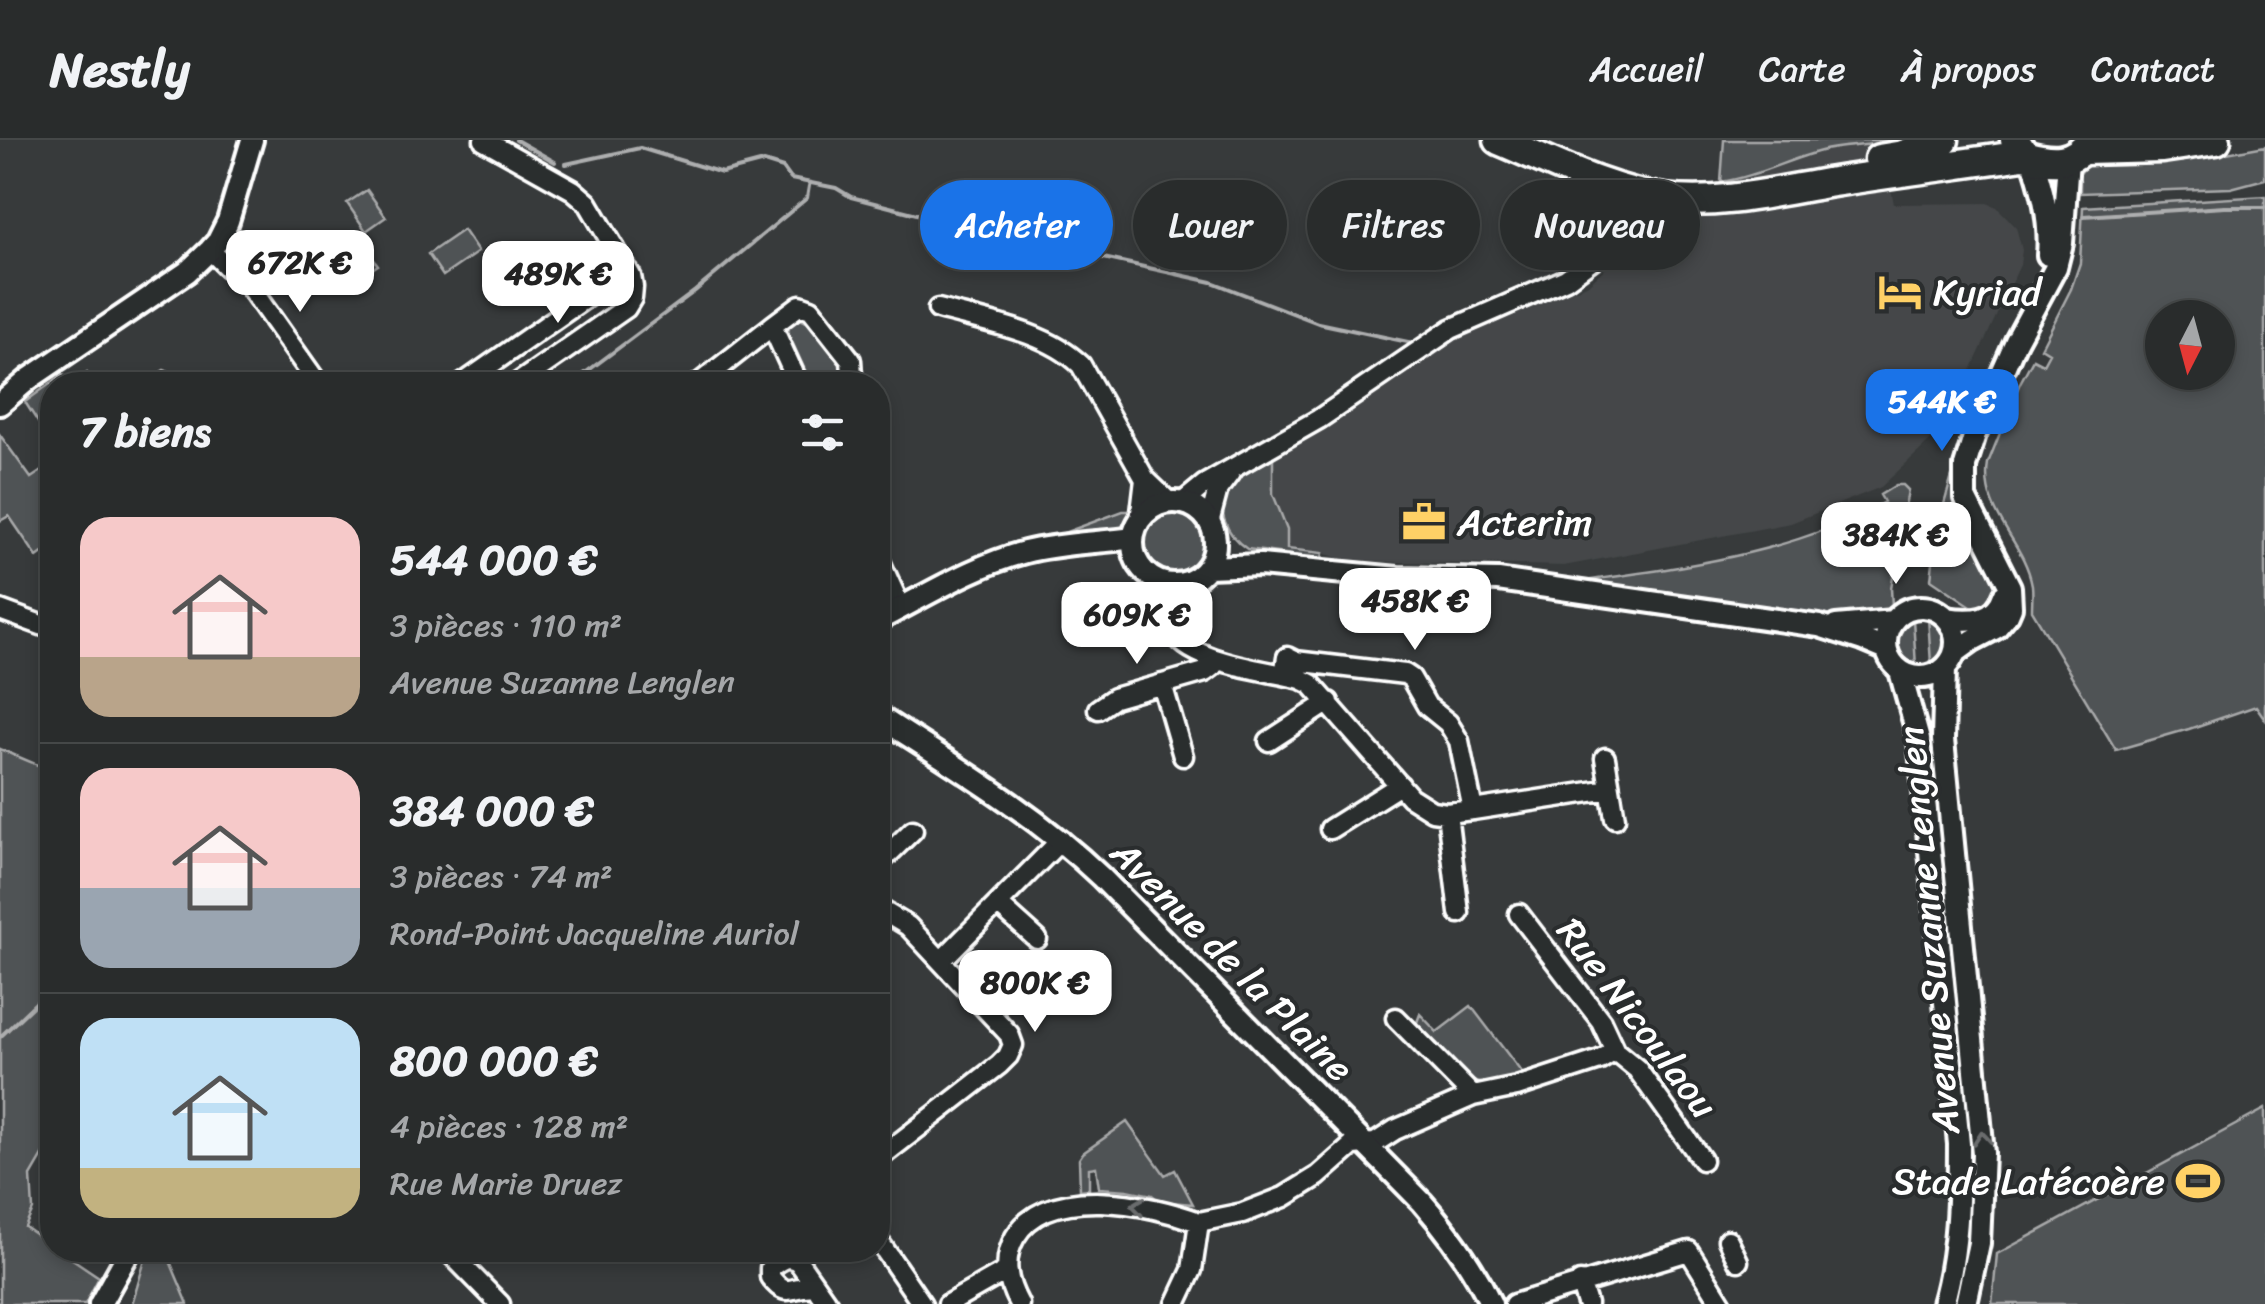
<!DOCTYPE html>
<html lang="fr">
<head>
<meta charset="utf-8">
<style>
  body { margin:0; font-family:Sriracha,sans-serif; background:#353838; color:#f1f3f6; height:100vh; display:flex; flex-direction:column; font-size:38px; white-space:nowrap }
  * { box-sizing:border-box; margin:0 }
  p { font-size:32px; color:#a5a7a9 }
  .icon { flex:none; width:55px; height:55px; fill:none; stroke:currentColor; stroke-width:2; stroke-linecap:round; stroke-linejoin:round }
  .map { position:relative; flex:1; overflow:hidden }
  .side { position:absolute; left:40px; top:232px; width:850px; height:890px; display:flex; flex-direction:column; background:#292c2c; border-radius:40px; box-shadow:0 5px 15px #0003,0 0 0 2px #454848 }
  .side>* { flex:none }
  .banner { position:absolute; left:920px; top:40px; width:950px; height:90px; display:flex; gap:20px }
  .needle { width:65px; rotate:186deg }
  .fabs { position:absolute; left:2145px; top:160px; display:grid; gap:20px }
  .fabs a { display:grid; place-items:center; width:90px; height:90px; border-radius:50%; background:#292c2c; box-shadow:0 5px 15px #0003,0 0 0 2px #454848; font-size:50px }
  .price { position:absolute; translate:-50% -85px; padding:0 22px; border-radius:20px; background:#fff; color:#222; font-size:32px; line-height:65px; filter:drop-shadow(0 2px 5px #0008) }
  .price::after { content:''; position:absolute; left:50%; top:60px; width:30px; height:22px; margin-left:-15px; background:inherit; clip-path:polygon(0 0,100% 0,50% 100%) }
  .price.on { background:#1a73e8; color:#fff }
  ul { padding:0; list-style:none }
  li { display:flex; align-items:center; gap:30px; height:250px; padding:0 40px }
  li+li { border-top:2px solid #454848 }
  li span { display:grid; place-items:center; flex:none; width:280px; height:200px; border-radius:30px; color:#555 }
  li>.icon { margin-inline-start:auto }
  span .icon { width:120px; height:120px; fill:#fffc; stroke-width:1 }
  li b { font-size:42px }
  h2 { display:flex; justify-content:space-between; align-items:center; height:120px; padding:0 40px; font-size:42px }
  .tag { padding:0 35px; border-radius:45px; background:#292c2c; box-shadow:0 5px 15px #0003,0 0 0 2px #454848; font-size:35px; line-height:90px }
  .tag.on { background:#1a73e8; color:#fff }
  header { display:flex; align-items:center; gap:60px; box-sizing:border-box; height:140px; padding:0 50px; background:#292c2c; border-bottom:2px solid #454848 }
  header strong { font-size:48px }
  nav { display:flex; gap:55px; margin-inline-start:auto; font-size:35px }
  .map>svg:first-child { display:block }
  .built { fill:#444748 }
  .green { fill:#505354; stroke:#a8a9aa; stroke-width:2.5; fill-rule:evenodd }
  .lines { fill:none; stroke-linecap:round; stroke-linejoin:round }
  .stream { stroke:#adaeaf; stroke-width:4 }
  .minor-casing { stroke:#fff; stroke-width:25 }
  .tertiary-casing { stroke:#fff; stroke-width:28 }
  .primary-casing { stroke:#fff; stroke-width:35 }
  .minor { stroke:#2a2d2e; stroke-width:18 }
  .tertiary { stroke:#2a2d2e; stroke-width:20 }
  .primary { stroke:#2a2d2e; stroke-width:28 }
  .oneway { stroke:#6a6c6d }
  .labels { text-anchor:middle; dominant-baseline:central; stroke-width:8; stroke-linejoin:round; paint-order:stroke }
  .poi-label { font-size:38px; fill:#fff; stroke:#2a2d2e; text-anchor:start }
  .street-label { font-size:38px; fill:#fff; stroke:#2a2d2e }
</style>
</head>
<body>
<header>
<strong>Nestly</strong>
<nav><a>Accueil</a><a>Carte</a><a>À propos</a><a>Contact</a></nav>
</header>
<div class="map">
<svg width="2265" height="1164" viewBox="0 0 2265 1164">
  <rect width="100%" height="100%" fill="#373a3b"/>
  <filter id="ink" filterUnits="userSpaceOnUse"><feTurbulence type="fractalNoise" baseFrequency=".01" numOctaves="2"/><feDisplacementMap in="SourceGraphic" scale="20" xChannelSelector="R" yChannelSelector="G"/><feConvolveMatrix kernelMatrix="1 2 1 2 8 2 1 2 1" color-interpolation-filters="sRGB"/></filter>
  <g filter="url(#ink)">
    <path class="built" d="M1882,3L1894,64L1987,63L1997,67L2016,87L2022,110L2020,125L1944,288L1881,347L1791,383L1564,426L1348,421L1323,413L1286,409L1287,389L1273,354V312L1421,208L1587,145L1633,103L1645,68L1717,76L1721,42L1735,40L1780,23L1825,10Z"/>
    <path class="green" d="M1724,0H1893C1869,7 1844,5 1821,11C1787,20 1755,37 1721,42Z
      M2265,6V39L2231,48L2080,53V40L2078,36L2086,26L2099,21H2183Z
      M367,50L386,77L366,91L347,63Z
      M2265,56V579L2256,566L2189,589L2116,610L2032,470C2032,462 2033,453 2032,445C2024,400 1980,373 1988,323L2020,243L2033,219L2043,224L2049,213L2041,208L2071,149L2080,123L2083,67ZM2162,178H2218V232H2162Z
      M463,90L478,112L443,136L428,114Z
      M364,106L378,125L362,136L348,118Z
      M798,178L808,183L841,225L842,232L827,245H812L811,243L788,193L790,184Z
      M164,230L191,241L194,245H140Z
      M87,233L96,245H52V304L25,262L62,235L76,241Z
      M0,295L31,338L52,324V406L37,417L9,376L0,381Z
      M1273,318V354L1287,389V409L1323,413L1322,419L1247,409C1226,395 1213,367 1231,345C1241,334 1260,326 1273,318Z
      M1956,322C1955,336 1952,349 1956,363C1965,396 2001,422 1994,458L1980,472L1931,439L1937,389Z
      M1896,345H1903L1908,350L1891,448L1892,466C1871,482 1839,477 1814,475L1584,441C1687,426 1792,414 1884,362L1880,355Z
      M1141 403a33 33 0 1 1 66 0a33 33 0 1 1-66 0Z
      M1123,371H1130L1125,383L1116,392L1034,404Z
      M1928,477C1950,489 1952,511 1931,524Z
      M1913,479L1916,526C1892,515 1889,491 1913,479Z
      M0,609L52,631V1000L31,1036L33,1070L25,1087L52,1106V1110H59L99,1137L85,1164H0Z
      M1471,866L1525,937C1504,942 1486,949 1466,938L1419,891L1416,885L1420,874L1437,892Z
      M2265,969V1164H1992L1997,1114Z
      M1127,982L1165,1035L1175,1030L1193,1064L1159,1061L1152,1055L1127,1050L1099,1048L1096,1027L1089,1028V1049L1080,1050L1079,1019L1083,1013Z
      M148,1110H175L167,1114L188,1164H132Z"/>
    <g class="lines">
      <path class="stream" d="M516,0L555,22
        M566,24L640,8L722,33L764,22L783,28L791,39L836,48L851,57L940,80L1012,104L1099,117L1212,142L1318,183L1408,202
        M2083,76L2225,67H2265
        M569,245L695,151L807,58L809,46
        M0,897L41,858L52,838"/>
      <g class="minor-casing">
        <path id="minor" d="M484,0L573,50L588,63L631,136L633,147L632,158L626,168L515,245
          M224,91C238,104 240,118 242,136
          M210,110L227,127L242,136L319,245
          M938,169C985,182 1046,191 1081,225L1145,339L1170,363
          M461,245L627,129
          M697,245L772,186
          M799,245L772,186L800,165L811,169L851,220L852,235L844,245
          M1182,363L1205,344L1319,279L1451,189L1566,139L1613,104L1632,85L1638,77L1642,55
          M1140,381L1145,339
          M1209,383L1218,349L1230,333
          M878,417L901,468
          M1169,443C1170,459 1168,476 1173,490C1187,523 1268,530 1301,539L1311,544L1410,657L1432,671L1447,673L1473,670L1610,649
          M0,470L52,489
          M1284,535L1287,517L1295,521L1405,534L1411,538L1427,566L1448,583L1459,601L1473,670
          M1162,544L1183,616
          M1098,569L1114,558L1205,532L1213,526L1215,519
          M1269,601L1329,562
          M1605,618L1615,678
          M1447,673L1459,773
          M1330,689L1400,645
          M878,724L913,690
          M998,764L1037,799
          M878,768L908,786L1009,894L1013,905L1008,916L999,925L878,1019
          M1519,774L1601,881L1615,911L1637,929L1702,1020
          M941,821L1061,700
          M1396,878L1473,956
          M1199,1082L1243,1073L1284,1057L1318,1036L1353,1005L1375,1003L1395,990L1473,956L1517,947L1600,920L1615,911
          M878,1100L922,1164
          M1728,1100L1738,1121
          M447,1110L500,1164
          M1580,1142L1587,1164
          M816,1147C791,1143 789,1162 770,1137V1128C780,1121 786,1114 798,1121L828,1164
          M948,1164L1006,1131
          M1019,1164C1007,1142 1002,1120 1015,1097C1048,1042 1150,1064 1199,1082L1192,1130L1176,1164
          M1514,1164L1689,1111L1722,1164"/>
      </g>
      <g class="tertiary-casing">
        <path id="tertiary" d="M2032,18C2043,49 2051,82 2048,115
          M0,264L29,239L187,132L210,110L218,101L228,81L252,0
          M1133 403a41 41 0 1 1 82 0a41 41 0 1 1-82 0Z
          M1207,427L1260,425L1398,438L1498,440L1819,486L1863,500L1887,510
          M1886 502a35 35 0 1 1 70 0a35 35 0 1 1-70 0Z
          M1947,478C1972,482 1996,481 2004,455
          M878,480C926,456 972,426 1025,412C1060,403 1098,403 1133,398
          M1836,486L1893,481
          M1955,513L1973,500L1996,488L2008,474L2011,467L2010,447L1965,358V326L1975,294L2016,201L2056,127L2062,103L2068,20
          M1945,528L1943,600L1983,1013L1979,1103L1966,1164
          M1900,531L1919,600L1959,1004C1959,1057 1958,1112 1943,1164
          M878,576C955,626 1034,673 1101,737L1422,1062C1449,1093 1473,1126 1491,1164
          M100,1164L130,1110"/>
      </g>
      <g class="primary-casing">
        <path id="primary" d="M1499,0C1552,22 1608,52 1665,59C1721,66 1778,51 1833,42C1897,32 1961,24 2024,15
          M2015,0L2024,15C2051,23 2074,25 2090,0
          M2084,10L2162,8L2216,0
          M1879,19L1903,15L1944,0"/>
      </g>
      <use href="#minor" class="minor"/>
      <use href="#tertiary" class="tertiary"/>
      <use href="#primary" class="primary"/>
    </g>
    <defs><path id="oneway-chevron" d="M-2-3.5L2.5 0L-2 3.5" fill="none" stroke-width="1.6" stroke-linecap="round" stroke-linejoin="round" transform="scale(2.5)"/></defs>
    <g class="oneway">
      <use href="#oneway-chevron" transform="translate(1982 998) rotate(-95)"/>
      <use href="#oneway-chevron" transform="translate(1138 1066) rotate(-172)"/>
    </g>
  </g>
  <defs>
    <g id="hotel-bare" transform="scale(3.45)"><path d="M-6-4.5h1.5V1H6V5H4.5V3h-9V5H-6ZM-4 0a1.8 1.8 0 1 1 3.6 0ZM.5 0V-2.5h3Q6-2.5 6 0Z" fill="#ffd166" stroke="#2a2d2e" stroke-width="2.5" paint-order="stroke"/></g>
    <g id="office-bare" transform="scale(3.45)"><path d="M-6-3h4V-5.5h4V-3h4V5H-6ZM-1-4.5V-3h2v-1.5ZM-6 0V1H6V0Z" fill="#ffd166" stroke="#2a2d2e" stroke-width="2.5" paint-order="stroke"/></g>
    <g id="stadium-bare" transform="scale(3.45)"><path d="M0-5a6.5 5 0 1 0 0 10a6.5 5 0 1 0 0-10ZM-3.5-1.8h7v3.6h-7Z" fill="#ffd166" stroke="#2a2d2e" stroke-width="2.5" paint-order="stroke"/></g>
  </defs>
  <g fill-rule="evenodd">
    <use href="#hotel-bare" x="1900" y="152"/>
    <use href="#office-bare" x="1424" y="382"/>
    <use href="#stadium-bare" x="2198" y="1041"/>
  </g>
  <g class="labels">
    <g class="poi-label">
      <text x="1933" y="152">Kyriad</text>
      <text x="1457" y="382">Acterim</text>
      <text x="2165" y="1041" text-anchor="end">Stade Latécoère</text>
    </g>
    <g class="street-label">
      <text transform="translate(1929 790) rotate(-95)">Avenue Suzanne Lenglen</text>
      <text transform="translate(1232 821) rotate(45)">Avenue de la Plaine</text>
      <text transform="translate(1637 878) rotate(53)">Rue Nicoulaou</text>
    </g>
  </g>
</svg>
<div class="fabs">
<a><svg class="needle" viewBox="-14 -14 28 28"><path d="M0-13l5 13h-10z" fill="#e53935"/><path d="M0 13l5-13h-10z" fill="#a5a7a9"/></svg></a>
</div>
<b class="price" style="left:300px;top:175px">672K €</b>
<b class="price" style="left:558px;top:186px">489K €</b>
<b class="price on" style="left:1942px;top:314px">544K €</b>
<b class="price" style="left:1896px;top:447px">384K €</b>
<b class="price" style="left:1415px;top:513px">458K €</b>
<b class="price" style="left:1137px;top:527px">609K €</b>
<b class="price" style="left:1035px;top:895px">800K €</b>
<div class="banner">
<a class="tag on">Acheter</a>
<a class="tag">Louer</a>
<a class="tag">Filtres</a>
<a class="tag">Nouveau</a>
</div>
<section class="side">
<h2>7 biens<svg class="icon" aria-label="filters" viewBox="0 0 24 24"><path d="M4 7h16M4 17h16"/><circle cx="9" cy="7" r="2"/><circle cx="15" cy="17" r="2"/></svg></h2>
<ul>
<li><span style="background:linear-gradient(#f6c9c9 70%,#b9a48a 0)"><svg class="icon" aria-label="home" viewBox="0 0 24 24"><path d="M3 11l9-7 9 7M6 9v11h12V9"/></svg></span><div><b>544 000 €</b><p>3 pièces · 110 m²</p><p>Avenue Suzanne Lenglen</p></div></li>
<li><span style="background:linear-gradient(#f6c9c9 60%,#9aa5b1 0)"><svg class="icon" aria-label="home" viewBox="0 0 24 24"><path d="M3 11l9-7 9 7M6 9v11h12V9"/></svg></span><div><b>384 000 €</b><p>3 pièces · 74 m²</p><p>Rond-Point Jacqueline Auriol</p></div></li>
<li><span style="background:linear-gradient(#bfe0f5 75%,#c2b280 0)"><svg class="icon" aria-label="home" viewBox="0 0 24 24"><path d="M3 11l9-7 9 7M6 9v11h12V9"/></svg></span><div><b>800 000 €</b><p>4 pièces · 128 m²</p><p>Rue Marie Druez</p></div></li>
</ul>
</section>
</div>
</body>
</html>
